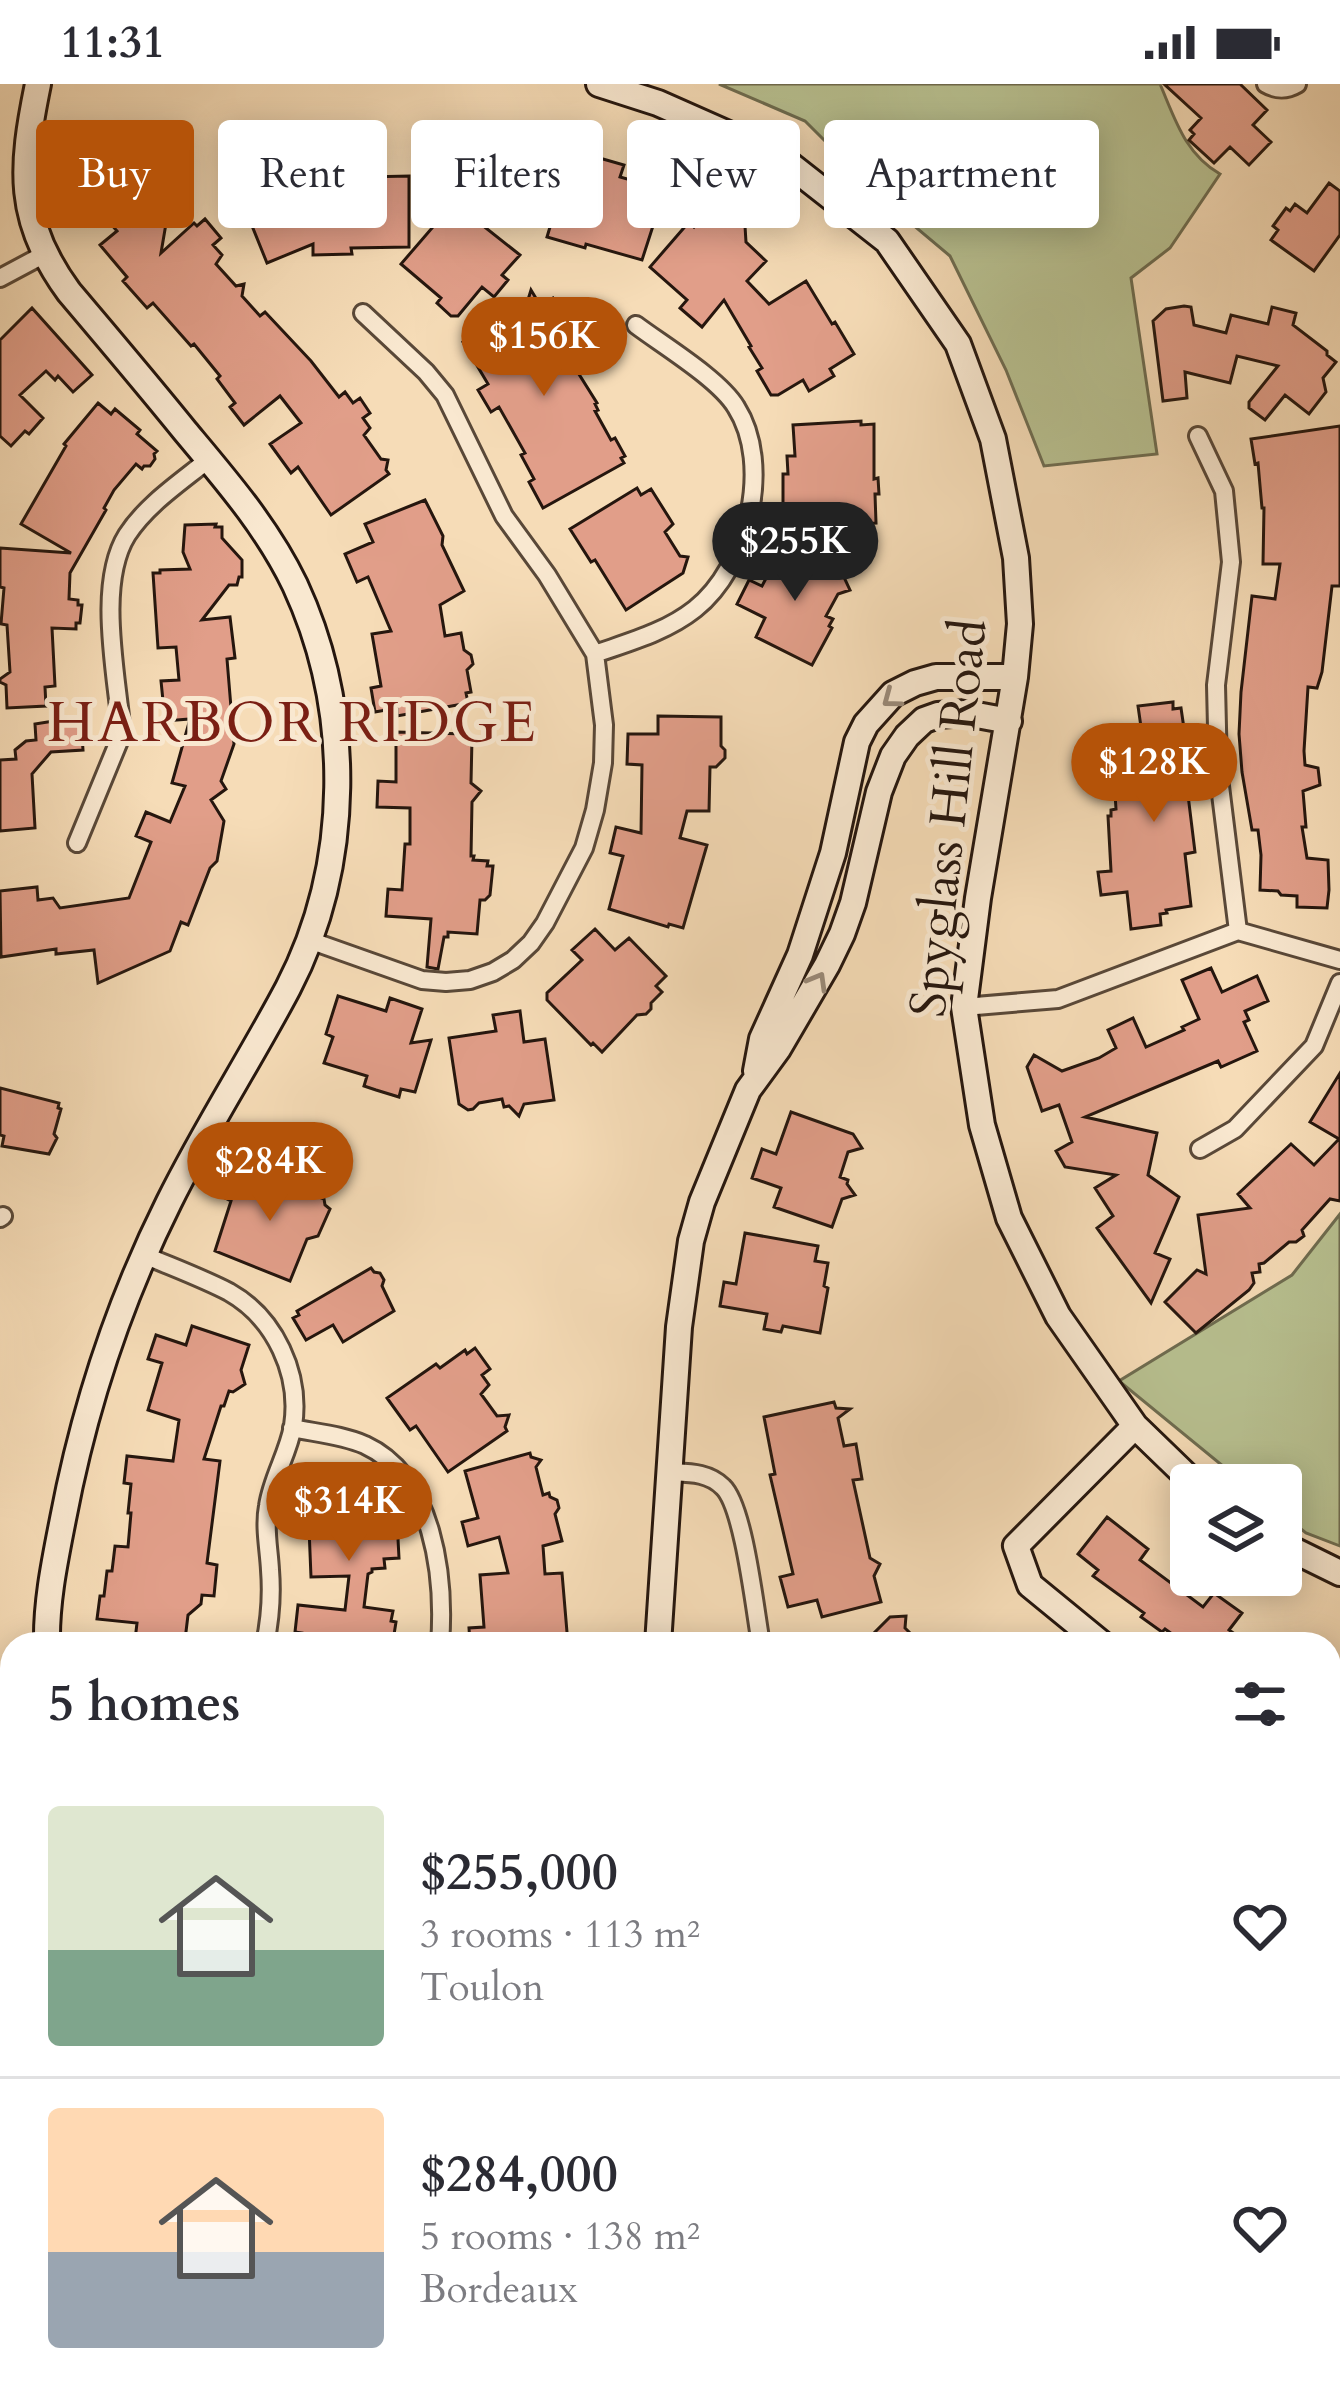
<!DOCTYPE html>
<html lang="en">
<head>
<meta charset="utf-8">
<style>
  body { margin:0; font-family:Cardo,serif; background:#f2f2f3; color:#2b2b33; height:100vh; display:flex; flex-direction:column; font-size:45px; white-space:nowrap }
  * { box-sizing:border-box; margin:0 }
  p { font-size:39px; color:#7c7c81 }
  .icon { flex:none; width:66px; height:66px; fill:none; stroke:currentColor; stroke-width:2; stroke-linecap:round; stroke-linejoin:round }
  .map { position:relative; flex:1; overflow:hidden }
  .drawer { position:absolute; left:0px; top:1548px; width:1341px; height:771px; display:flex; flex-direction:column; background:#fff; border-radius:36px 36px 0 0; box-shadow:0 6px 30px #0003 }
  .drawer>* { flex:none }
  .hud { position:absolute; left:36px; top:36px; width:1269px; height:108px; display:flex; gap:24px }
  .tools { position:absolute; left:1170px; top:1380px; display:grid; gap:24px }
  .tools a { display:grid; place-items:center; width:132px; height:132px; border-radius:12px; background:#fff; box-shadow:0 6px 30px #0003; font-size:60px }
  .price { position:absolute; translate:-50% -102px; padding:0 27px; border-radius:42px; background:#b45309; color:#fff; font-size:39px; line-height:78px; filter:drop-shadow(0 3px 6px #0008) }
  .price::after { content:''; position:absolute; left:50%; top:72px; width:36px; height:27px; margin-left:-18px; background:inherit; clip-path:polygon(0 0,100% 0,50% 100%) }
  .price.on { background:#222; color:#fff }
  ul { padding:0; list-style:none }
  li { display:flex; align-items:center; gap:36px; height:300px; padding:0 48px }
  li+li { border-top:3px solid #e1e1e2 }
  li span { display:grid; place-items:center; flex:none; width:336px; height:240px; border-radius:12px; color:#555 }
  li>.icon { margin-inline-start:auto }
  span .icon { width:144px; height:144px; fill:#fffc; stroke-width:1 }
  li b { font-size:51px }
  h2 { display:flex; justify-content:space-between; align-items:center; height:144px; padding:0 48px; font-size:51px }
  .chip { padding:0 42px; border-radius:12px; background:#fff; box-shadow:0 6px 30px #0003; font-size:42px; line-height:108px }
  .chip.on { background:#b45309; color:#fff }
  .status { display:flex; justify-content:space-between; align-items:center; height:84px; padding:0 60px; background:#fff; direction:ltr }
  .status svg { height:33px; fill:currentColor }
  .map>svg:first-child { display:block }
  .green { fill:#b8c191; stroke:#6e6c50; stroke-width:3 }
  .building { fill:#e19e89; stroke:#25160e; stroke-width:3 }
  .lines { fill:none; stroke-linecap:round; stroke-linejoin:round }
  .street-casing { stroke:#594838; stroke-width:22 }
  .secondary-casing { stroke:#25160e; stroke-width:30 }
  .street { stroke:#f9e8d0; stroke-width:16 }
  .secondary { stroke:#f9e8d0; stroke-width:24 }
  .oneway { stroke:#9a8a79 }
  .labels { text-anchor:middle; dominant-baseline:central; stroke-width:10; stroke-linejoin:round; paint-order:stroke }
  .street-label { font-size:51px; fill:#25160e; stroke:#f9e8d0 }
  .quarter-label { font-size:57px; letter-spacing:3px; fill:#7a1f14; stroke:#f9e8d0 }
</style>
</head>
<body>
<div class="status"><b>11:31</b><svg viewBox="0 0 49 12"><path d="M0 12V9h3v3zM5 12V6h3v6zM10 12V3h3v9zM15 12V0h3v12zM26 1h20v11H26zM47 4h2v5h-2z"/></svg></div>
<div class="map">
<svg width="1340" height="2318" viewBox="0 0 1340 2318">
  <rect width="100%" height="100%" fill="#f6dcb7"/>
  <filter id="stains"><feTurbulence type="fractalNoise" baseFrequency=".00167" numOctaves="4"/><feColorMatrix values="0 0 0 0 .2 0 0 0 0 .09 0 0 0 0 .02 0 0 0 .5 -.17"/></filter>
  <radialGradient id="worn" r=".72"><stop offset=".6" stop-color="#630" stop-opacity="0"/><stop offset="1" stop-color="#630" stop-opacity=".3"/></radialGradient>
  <path class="green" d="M719,0H1160C1175,35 1185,70 1220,90L1170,164L1131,194L1157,370L1044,382L1006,286L950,172L888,120L805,37Z
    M1340,1130V1462L1306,1449L1281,1429V1401H1246L1119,1297L1292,1191Z"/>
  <path class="building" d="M1164,0H1240L1267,26L1253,41L1271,58L1249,81L1230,63L1214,79L1189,56L1194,50L1190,46L1201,34Z
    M589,71L624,81L620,93L648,101L655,97L659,107L664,108L642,176L586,160L585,164L547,153L565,93L571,95L575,82L584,85Z
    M330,78H361L365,93L409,92V163L351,164L352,170L313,171V160L267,179L242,117L284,100L286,106L298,102H319V95H330Z
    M1329,99L1340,107V151L1314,187L1271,156L1278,146L1273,142L1286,124L1290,127L1295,120L1307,129Z
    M137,104L149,117L152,114L160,123L169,122L161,169L194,139L197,142L205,135L221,154L213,161L222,171L216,180L236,202L244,200L242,212L260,232L265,228L311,277L339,313L345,308L353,319L360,314L370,329L363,334L370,344L364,351L381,375L388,376L386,386L389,390L331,431L298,383L291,389L270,360L301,339L280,312L244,341L230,323L235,319L217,295L220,292L194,260L191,262L153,219L147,224L123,197L127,193L100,161L117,147L103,131Z
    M463,108L499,138L467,129L520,171L502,191L508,196L494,213L482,203L458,232H451L437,219L441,214L401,180Z
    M724,122L745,142L746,158L766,177L747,197L769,220L806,197L832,240L835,238L854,270L830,285L834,292L809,307L803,296L778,311H771L757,287L762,284L749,263L751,262L724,216L702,243L680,224L687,216L650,183L689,138L694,143L703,133L709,138Z
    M531,206L540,221L553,214L566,235L559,239L566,249L564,257L580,279L577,287L597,319L595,320L598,326L595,327L611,356L615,354L625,372L621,374L624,379L543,424L529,398L534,395L521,371L525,369L499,323L491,328L478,306L488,300L463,258L523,220L524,229Z
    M1184,222L1191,223L1194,241L1226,249L1231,231L1268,240L1272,223L1296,229L1293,241L1327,267V271L1336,278L1323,294L1326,308L1309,330L1285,311L1265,336L1249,324V318L1278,282L1237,272L1230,299L1185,288L1187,314L1163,317L1153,237L1166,225Z
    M32,224L92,291L73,308L58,292L55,296L46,287L20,311L43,334L29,350L25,347L11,362L0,352V256Z
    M98,319L111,330L115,325L140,346L137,350L157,367L154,370L155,375L150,382H144L142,385L136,380L114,406L104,424L106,426L70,489L69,515L78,516V521H82L80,539H76V545L52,544L55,602L45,603L46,622L7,624L6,601L0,598V595L10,588L7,541L1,540L4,504L0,503V464L71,469L21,440L66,362L64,360Z
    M861,337V341L874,340V395L878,394L879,410H875L876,439L815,442L814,422L783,424V390H788L787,372H795L793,341Z
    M1340,342V502H1332L1322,588L1317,604L1308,603L1304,667L1305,681L1318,684L1320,701L1303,707L1306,743H1302L1307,774L1328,776L1329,806L1327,824L1297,823V812L1281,811L1278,807L1260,806L1261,771L1258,746H1252L1242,688L1239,650L1241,608L1252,512L1275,515L1280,480H1263L1264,424H1262L1258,379L1255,380L1251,355Z
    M637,404L641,411L651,405L673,440L665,448L680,472L688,473L683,489L626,526L595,476L591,478L570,445Z
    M425,416L443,452L442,461L464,507L440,521L445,552L461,549L464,566L471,571L473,580L467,586L471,608L466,609L468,619L397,632V624L375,628L371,604L381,602L372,550L391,547L368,493L357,498L345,470L373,458L365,440Z
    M216,440L215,443H222V454L242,476V493H239L237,501H229L202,536L230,533L235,574L227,575L234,660L221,697L226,705L211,716L224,737L217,777L210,784L188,841L181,838L170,867L98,899L94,866L56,870V865L1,873L0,807L37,803L38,816L53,814L60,824L129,814L151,758L136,752L146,728L170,738L185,702L172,699L190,635L165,637L161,597L179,596L176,563L158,564L153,489H160V486L190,485L183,468L185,441Z
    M784,460L843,491L850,506L838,510L826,532L833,535L829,542L832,544L812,581L756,553L765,534L737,520L749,496L762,502Z
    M1173,618V625L1181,624L1188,672L1191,711H1188L1195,768L1185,770L1191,822L1166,826L1167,829L1160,830L1161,841L1131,845L1127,808L1101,811L1098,788L1111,787L1108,732H1111V726L1116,725L1115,710L1150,706L1138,622Z
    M658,632L721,633V662L725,666V674L716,683H710L709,727H687L680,754L707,761L683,844L669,840L668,843L609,825L623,772L610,769L616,743L641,749L642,681L627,680L628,650H658Z
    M60,636L81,637L83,666L51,668L32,690L35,744L0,747V676L16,675L15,666L26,657L36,656L35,640Z
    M396,648L465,650V653L472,654L471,699L481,707L472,718L471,772H474L473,776L488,777L487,782H493L490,811L485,816H480L477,850L448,848V853H444L438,885L427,883L431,835L386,832L388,805L402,806L405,760H410V724L377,723L378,697L396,698Z
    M595,845L615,866L629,854L666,892L656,902L662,908L651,919V925L646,930L637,931L602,968L593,959L591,961L547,916V909L582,876L572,866Z
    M1211,884L1222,908L1257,892L1268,917L1245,927L1249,936L1244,938L1257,967L1221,983L1218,977L1085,1033L1157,1049L1148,1091L1179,1113L1155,1169L1170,1175L1151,1219L1097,1144L1113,1132L1095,1104L1116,1091L1065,1083L1056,1067L1072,1058L1059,1021L1042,1027L1027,983L1034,971L1062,987L1099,974L1116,964L1108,946L1133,934L1146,963L1184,946L1182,943L1199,935L1182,896Z
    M338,912L386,927L390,914L422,925L411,959L431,956L415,1008L401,1005L399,1013L376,1006L364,1002L367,992L324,979L333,953L326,950Z
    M520,927L524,958L545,955L554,1016L524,1020L519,1032L509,1022L504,1023L502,1015L479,1019L473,1025L468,1026L459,1020L449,954L496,947L493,931Z
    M1340,989V1117L1330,1115L1302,1146L1304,1152L1296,1158H1289L1264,1179L1259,1180L1260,1188L1252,1189L1254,1199L1249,1206L1196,1249L1165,1218L1197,1186L1206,1190L1198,1131L1250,1124L1238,1110L1291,1060L1314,1081L1339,1055L1310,1038Z
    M0,1004L59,1019L58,1024L61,1025L54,1050L57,1054L49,1070L2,1062L4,1052L0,1051Z
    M791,1028L853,1050L862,1064L848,1068L840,1093L848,1096L847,1100L855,1111L842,1115L832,1143L774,1123L781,1104L752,1094L762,1065L776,1070Z
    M235,1088L278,1105L283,1094L311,1105L309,1109L324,1115L325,1121L330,1125L318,1152L307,1155L290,1197L215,1167L231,1117L225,1114Z
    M745,1149L818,1162L815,1177L828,1179L824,1202L828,1204L820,1249L783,1242L781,1248L764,1245L767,1230L720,1222L724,1198L736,1200Z
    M371,1184L374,1188L380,1189L384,1196L382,1202L394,1227L343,1258L333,1241L306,1256L293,1234L299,1231L297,1227Z
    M192,1242L249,1261L241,1286L245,1300L233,1308L229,1307L224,1322H221L204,1375L220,1377L207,1479L217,1481L214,1512L202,1511L201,1520L188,1531L185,1556L158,1553L157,1559L135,1556L137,1539L97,1535L100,1512H104L107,1487H112L115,1462L128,1463L131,1429H128L131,1400L124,1399L127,1372L173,1377L179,1336L148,1326L162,1279L148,1275L156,1251L186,1261Z
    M475,1264L490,1285L482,1291L489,1301L481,1310L497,1332L509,1331L505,1343L507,1347L448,1388L416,1342L410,1346L387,1314L436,1280L440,1284L465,1266L467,1270Z
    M834,1318L836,1324L850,1325L838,1334L844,1362L856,1360L862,1395L853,1396L870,1474L880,1480L874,1492L881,1518L822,1533L817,1516L788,1523L780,1493L793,1490L770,1391L775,1390L764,1333Z
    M530,1369L531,1373L541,1376L536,1383L543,1411L549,1409L550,1413L557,1416L559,1424L555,1430L562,1457L543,1462L545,1490L562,1489L568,1560H470L469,1544L484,1543L480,1491L508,1489L499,1453L468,1462L462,1438L478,1434L465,1387Z
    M362,1400V1407L391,1405L392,1433L405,1447L398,1455L399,1474L384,1475L385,1484L372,1485V1488L368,1490L364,1523L393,1527L391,1537L396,1538L393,1557L388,1560H301L302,1549L295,1548L298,1521L345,1526L349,1492L311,1493L309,1444L299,1445L298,1418L344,1416L343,1401Z
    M1107,1433L1148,1465L1140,1476L1203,1523L1214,1509L1242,1529L1229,1546L1249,1560H1186L1165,1545L1162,1548L1141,1533L1144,1529L1093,1492L1098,1486L1078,1470Z
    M906,1532L905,1544L921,1560H863L890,1533Z"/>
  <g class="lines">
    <g class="street-casing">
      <path id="street" d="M1266,0C1276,6 1287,6 1297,0
        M0,194L45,170
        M1198,352L1224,407L1231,478L1216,601L1218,686L1238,847
        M595,570C629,558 666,548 695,525C748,483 773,381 736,323C719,295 664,262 636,241
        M77,759L119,657L121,642C116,587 97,499 127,451C147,420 181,398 209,375
        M309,856L422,896L446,898L470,896L493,888L513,876L531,859L545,839L584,764L595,726L603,679L604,641L595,570L547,491L504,432L445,311L426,288L363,229
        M964,923L1058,915L1238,847L1340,876
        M1200,1065L1235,1045L1314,962L1340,899
        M0,1134L3,1132
        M144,1171C172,1183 202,1194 229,1208C275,1234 301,1290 293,1342C288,1370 272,1394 268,1422C264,1443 269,1465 270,1486C272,1511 270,1536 265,1560
        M292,1344C316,1349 342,1351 365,1361C434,1393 445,1493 440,1560
        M669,1388C688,1389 708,1388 723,1403C744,1423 755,1527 761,1560
        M0,1977L12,1978
        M0,2248L12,2245
        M846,2318L864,2307"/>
    </g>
    <g class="secondary-casing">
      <path id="secondary" d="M38,0C21,83 16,136 69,208C108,254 147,300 185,347C226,396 267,443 295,501C353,626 352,781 288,904C250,976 205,1045 169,1118C119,1218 84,1324 63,1435C55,1476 46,1518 47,1560
        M599,0L658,19L780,73L887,157L958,260L993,355L1016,474L1020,540L1015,593L978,814L964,923L982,1041L1009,1134L1058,1232L1135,1342L1196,1401
        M756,987L762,955L800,871L833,769L857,658L866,640L893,610L915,599L936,593H1015
        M1281,1460L1340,1489
        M658,1560L679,1243L691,1157L702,1118L748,1006L778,965L827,881L842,850L853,819L879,708L893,672L907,652L924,636L938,631L966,629L1009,637
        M1102,1560L1030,1501L1016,1462L1135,1342
        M0,1714L12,1710
        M1329,1996L1340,1967
        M1329,2113L1340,2084
        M1002,2307L1006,2318
        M1216,2318L1220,2307
        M1260,2318L1263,2307"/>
    </g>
    <use href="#street" class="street"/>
    <use href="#secondary" class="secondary"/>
  </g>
  <defs><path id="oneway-chevron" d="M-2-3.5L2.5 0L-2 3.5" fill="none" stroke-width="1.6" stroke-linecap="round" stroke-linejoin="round" transform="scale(3)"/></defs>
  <g class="oneway">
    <use href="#oneway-chevron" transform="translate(891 615) rotate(143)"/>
    <use href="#oneway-chevron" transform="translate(818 897) rotate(-60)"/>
  </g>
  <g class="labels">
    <g class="street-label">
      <text transform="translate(949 734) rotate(-84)">Spyglass Hill Road</text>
    </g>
    <g class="quarter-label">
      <text x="293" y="639">HARBOR RIDGE</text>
    </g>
  </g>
  <rect width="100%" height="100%" filter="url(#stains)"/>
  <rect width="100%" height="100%" fill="url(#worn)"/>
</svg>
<div class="tools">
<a><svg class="icon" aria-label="layers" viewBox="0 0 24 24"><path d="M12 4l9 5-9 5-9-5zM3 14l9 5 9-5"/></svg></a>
</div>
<b class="price" style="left:544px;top:315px">$156K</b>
<b class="price on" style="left:795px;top:520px">$255K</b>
<b class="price" style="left:1154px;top:741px">$128K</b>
<b class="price" style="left:270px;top:1140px">$284K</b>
<b class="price" style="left:349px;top:1480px">$314K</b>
<div class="hud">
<a class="chip on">Buy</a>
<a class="chip">Rent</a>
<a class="chip">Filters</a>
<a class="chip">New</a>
<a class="chip">Apartment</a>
</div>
<section class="drawer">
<h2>5 homes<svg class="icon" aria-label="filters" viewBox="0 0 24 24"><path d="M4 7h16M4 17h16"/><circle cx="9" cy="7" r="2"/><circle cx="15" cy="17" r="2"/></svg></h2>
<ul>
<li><span style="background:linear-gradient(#dfe7d0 60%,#7fa58c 0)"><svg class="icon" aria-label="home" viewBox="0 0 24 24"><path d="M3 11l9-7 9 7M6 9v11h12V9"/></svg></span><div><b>$255,000</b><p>3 rooms · 113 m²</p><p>Toulon</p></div><svg class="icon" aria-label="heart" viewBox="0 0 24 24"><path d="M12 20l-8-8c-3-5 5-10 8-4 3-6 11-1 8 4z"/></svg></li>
<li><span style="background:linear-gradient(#ffd9b3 60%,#9aa5b1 0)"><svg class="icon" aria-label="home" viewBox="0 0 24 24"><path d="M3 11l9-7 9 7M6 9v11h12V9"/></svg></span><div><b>$284,000</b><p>5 rooms · 138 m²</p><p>Bordeaux</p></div><svg class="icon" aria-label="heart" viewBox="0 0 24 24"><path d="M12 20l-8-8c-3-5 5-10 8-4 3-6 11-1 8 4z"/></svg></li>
</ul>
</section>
</div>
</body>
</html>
